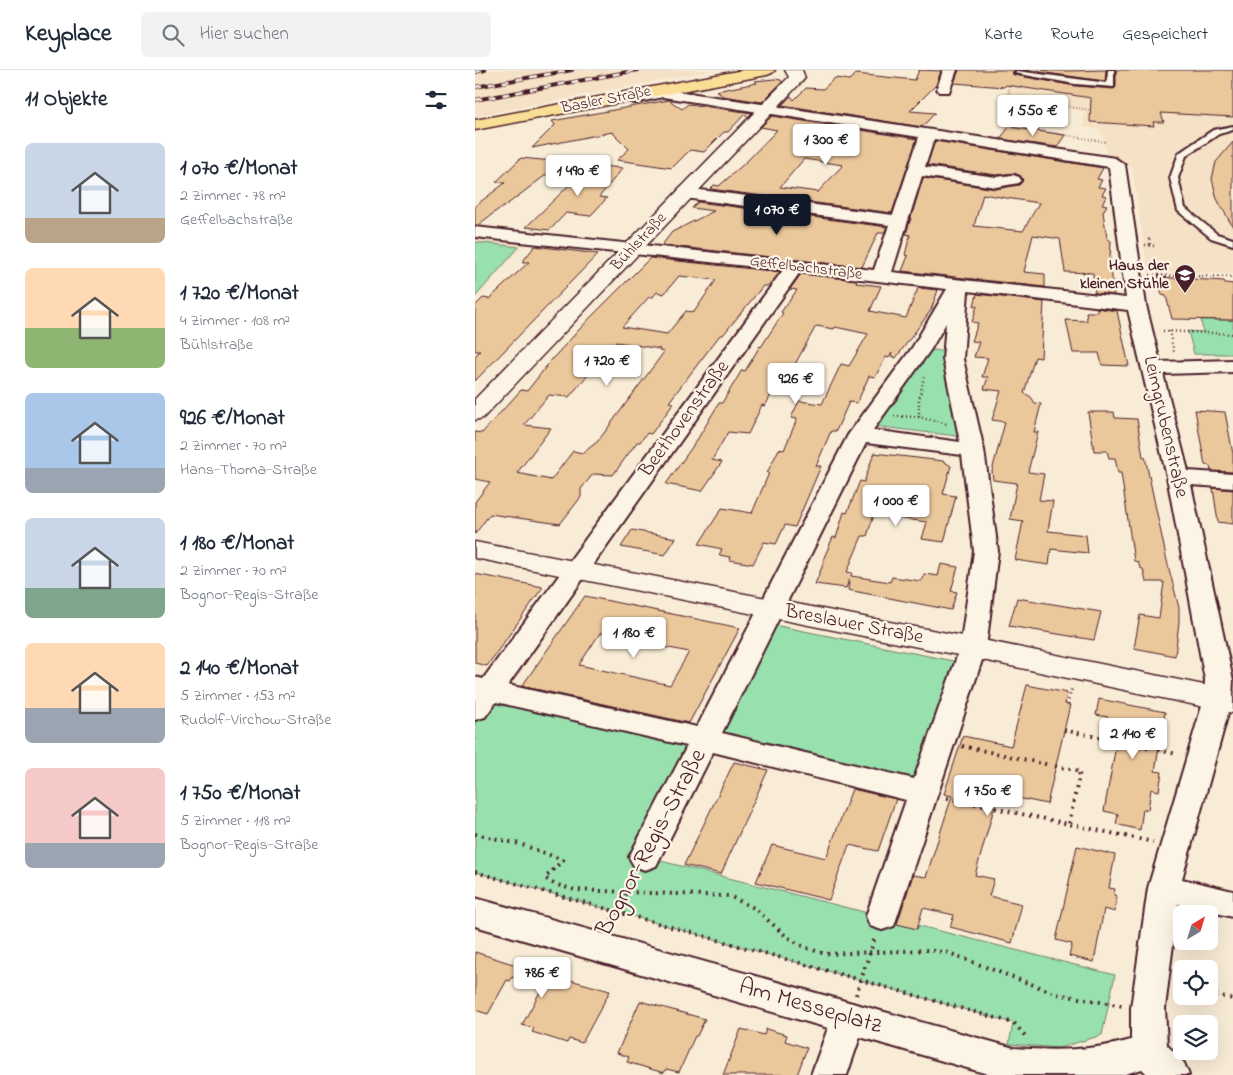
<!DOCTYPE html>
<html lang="de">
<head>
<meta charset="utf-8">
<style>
  body { margin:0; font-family:"Indie Flower",sans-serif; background:#f2f2f3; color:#1f2937; height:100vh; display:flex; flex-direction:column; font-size:19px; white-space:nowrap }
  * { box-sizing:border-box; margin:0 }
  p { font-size:16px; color:#747a83 }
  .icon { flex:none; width:28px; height:28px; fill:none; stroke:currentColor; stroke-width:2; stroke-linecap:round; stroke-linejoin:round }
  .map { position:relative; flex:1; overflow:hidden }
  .sheet { display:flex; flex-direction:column; background:#fff; width:475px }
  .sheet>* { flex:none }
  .needle { width:32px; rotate:38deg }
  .buttons { position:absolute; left:698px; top:835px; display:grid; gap:10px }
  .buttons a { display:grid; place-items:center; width:45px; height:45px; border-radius:8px; background:#fff; box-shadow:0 5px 20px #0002; font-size:25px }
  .price { position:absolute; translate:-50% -42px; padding:0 11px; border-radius:5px; background:#fff; color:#222; font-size:16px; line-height:32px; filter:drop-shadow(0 1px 2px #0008) }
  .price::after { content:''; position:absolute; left:50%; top:30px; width:15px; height:11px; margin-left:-8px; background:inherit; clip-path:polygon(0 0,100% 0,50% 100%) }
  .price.on { background:#111827; color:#fff }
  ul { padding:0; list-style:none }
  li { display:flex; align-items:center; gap:15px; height:125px; padding:0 25px }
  li span { display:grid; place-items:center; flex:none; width:140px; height:100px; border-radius:8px; color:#555 }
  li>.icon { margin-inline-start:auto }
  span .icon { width:60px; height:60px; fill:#fffc; stroke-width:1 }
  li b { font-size:21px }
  h2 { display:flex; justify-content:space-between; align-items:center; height:60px; padding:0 25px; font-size:21px }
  header { display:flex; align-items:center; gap:30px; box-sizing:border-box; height:70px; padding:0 25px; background:#fff; border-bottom:1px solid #e0e1e3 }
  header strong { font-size:24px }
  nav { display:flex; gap:28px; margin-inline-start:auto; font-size:18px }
  .search { width:350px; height:45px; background:#f2f2f3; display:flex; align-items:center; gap:12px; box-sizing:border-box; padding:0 18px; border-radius:8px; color:#747a83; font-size:19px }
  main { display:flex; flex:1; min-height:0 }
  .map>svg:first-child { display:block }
  .built { fill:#f5e1c5 }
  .green { fill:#98e0ae; stroke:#71806c }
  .building { fill:#ebc79c; stroke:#4a1f2b; fill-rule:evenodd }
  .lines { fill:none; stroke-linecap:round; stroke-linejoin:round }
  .service-casing { stroke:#4a1f2b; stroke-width:4 }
  .minor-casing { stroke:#4a1f2b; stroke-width:4 }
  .tertiary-casing { stroke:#4a1f2b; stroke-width:3 }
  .primary-casing { stroke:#4a1f2b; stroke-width:3 }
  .path-far3 { stroke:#4a1f2b; stroke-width:2; stroke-dasharray:0.5 2.5; stroke-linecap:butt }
  .path-far2 { stroke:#4a1f2b; stroke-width:2.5; stroke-dasharray:1 3; stroke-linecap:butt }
  .path-far1 { stroke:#4a1f2b; stroke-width:3; stroke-dasharray:1 4; stroke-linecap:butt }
  .path { stroke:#4a1f2b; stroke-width:4; stroke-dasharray:2 5; stroke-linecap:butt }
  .service { fill:#fcf5e5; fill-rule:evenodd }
  .minor { fill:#fcf5e5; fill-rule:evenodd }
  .tertiary { fill:#fcf5e5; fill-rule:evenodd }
  .primary { fill:#fbde96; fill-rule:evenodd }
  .rail-casing { stroke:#4a1f2b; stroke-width:4 }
  .rail { stroke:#fcf5e5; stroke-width:2.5; stroke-dasharray:7; stroke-linecap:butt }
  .labels { text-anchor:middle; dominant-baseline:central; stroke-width:4.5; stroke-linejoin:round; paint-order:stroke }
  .far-street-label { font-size:16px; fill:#4a1f2b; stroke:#fcf5e5 }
  .far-poi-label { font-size:16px; font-weight:bold; fill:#4a1f2b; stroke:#fcf5e5; text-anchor:end }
  .street-label { font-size:20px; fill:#4a1f2b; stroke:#fcf5e5 }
  .near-street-label { font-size:24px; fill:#4a1f2b; stroke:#fcf5e5 }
</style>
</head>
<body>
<header>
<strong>Keyplace</strong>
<div class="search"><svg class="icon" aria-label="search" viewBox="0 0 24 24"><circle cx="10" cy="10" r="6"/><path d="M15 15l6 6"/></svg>Hier suchen</div>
<nav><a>Karte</a><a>Route</a><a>Gespeichert</a></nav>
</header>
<main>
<section class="sheet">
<h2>11 Objekte<svg class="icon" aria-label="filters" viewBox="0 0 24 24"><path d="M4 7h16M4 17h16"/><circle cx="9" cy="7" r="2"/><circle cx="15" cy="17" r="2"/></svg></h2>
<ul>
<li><span style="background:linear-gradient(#c9d6e8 75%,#b9a48a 0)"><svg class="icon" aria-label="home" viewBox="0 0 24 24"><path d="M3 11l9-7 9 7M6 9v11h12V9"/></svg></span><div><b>1 070 €/Monat</b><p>2 Zimmer · 78 m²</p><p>Geffelbachstraße</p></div></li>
<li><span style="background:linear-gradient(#ffd9b3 60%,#8fb573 0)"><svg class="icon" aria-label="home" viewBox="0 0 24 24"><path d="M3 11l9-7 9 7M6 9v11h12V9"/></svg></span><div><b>1 720 €/Monat</b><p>4 Zimmer · 108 m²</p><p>Bühlstraße</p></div></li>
<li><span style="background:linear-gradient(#a9c7e8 75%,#9aa5b1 0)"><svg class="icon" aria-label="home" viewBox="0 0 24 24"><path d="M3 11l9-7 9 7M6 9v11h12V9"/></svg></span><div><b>926 €/Monat</b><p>2 Zimmer · 70 m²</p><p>Hans-Thoma-Straße</p></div></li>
<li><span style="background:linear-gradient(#c9d6e8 70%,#7fa58c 0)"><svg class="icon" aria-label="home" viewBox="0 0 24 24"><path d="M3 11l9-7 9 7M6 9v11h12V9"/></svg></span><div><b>1 180 €/Monat</b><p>2 Zimmer · 70 m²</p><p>Bognor-Regis-Straße</p></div></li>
<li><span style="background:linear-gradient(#ffd9b3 65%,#9aa5b1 0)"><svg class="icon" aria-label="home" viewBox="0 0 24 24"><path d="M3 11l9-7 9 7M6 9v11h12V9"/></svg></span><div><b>2 140 €/Monat</b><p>5 Zimmer · 153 m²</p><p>Rudolf-Virchow-Straße</p></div></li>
<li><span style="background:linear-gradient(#f6c9c9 75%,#9aa5b1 0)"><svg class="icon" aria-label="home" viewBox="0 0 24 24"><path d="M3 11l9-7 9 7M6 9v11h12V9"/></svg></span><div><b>1 750 €/Monat</b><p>5 Zimmer · 118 m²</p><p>Bognor-Regis-Straße</p></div></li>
</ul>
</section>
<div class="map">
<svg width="758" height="1005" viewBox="0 0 758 1005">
  <rect width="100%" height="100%" fill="#f9ecd6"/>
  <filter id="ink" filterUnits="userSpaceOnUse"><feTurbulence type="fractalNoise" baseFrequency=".02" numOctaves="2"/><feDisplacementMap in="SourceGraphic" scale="10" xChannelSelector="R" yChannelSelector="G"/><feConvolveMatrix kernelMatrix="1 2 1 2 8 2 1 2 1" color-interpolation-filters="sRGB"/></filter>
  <g filter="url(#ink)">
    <path class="built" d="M0,0H239L0,46Z
      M528,0H758V204L673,201L657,97L632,86L626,60L608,57L610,41L528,28L532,18L529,17Z
      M0,168L50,173L0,230Z"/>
    <path class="green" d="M0,172L44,177L0,227Z
      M726,250H758V284H719L713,261L728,262Z
      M460,280L470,282L490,367L398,356L451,282Z
      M289,553L493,594L449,723L231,670L170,787L640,905L627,965L584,978L534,974L538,953L0,802V640L14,620L231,670Z"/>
    <path class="building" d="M444,0L466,1L461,15L435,41L460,43L447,57L307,35L316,26L319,30L331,18L348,19L360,8L374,10L381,4L440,10Z
      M484,0H540L537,3L539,5L600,16L639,19L641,17V0H758V47L686,43L689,52H678L679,56L615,52L616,28L531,15L529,17L479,13Z
      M549,0L594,1L631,0L630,11Z
      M299,9L306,10L307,12L287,32L248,26L241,21L282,13L280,11Z
      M194,30L207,39L213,34L277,43L273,47L270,44L253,62H249L229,82L215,80L197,98L142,90L154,79L137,62L57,78L80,55L77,51Z
      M297,46L442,69L417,143L235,119L239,115L244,116L271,92L302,60L286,57ZM329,89L368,95L343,122L305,117Z
      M534,57L590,65L582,77L525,69Z
      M460,71L628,98L622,109L627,110L623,117L631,118L627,125L632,126L627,134L632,135L628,142L632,168L636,171L635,189L639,225L620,223L618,203L590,202L585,169L558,165L549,202L570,204V217L427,201L433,186L430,185L435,165L431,164L448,108L521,119L544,115L548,111L546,106L539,103L521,105L452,95ZM508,124L531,128L564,133L548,161L499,156Z
      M758,72V157L742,129L737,109L741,92Z
      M46,88L88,92L26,139H24L3,155H0V136L30,113L21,112Z
      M115,95L148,98L124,127L132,128L115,146L91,143L75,160L51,157Z
      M223,132L412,157L409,163H403L387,197L187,175L197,162L239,141L217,138Z
      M60,176L123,184L0,311V286L5,281H0V236L8,228L14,229L54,192H47Z
      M175,188L305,202L294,216H288L248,265H245L194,332L199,333L176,364L172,363L165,372H162L138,405L118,404L106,419V427L85,454L15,444L0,464V432L15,412L0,409V362L7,363L46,320L52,321L78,288L115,248ZM204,206L241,210L219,242L211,241L192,264L147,257L174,227H178L182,222L189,224ZM141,272L185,279L184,281L189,282L123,371L108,383L98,381L76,410L42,403L76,358L49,355L74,325L94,327Z
      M326,204L382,210L381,213L406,216L395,241L431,248L443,218L463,220L456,240L421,288L416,286L417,283L414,288L411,287L400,307L394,306L382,333L374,332L361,361H356L341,396H346L320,457L310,455L301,474L289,472L278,494L254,490L255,487L244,485L247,479L224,474L247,438L277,443L294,403H292L304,379L309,380L322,349L316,348L324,331L347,334L366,294L374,296L393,264L360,257L359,259L341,256L319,296L313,295L290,336L287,335L273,364L253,362L237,390L247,392L227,421L191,414L222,370L244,333H247L267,300L270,301L285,276L286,277L308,243L306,242L322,220L315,219Z
      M682,207L749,211L750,213L758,214V250L697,249L691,226L687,225Z
      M502,224L569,232L566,288L560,287L549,323L556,327L560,333L566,334L559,362H563L553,402L569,404L564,430L578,431L573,461L611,465L613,483L576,479L574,495L540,490L548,451L535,449L542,413L518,410L517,401L530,352L517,350L526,321L509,319L513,307H507L513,288L499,287L504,272L497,271L503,253L497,252L502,236H499Z
      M622,238L642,241L654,296L627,295L624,283H598L591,250L612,251L611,242H622Z
      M720,340L750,342L758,384V402L736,401L735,396L730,395Z
      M613,342H639L640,348L662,349L668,387H670L692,491L704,538V552L700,586L659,578L665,545L684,548L689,512H671L668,499L665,498L663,492L659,491L646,403H643L640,388H634L632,381H619Z
      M399,383L468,391L476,396L468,424L481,426L469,472L447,469L452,452L399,445L392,466H387L372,502L377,503L376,506L415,512L417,507L446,511L449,504L463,506L466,494L483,497L476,521L482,522L476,540L373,520L374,510L371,518L340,514L349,492L348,490L358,467L361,468L369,442L372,443L385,411L389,412Z
      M738,418L758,420V454L743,452Z
      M157,460L201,468L190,485L146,477Z
      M0,504L68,517L12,596L0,593Z
      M110,526L265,558L214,653L47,616ZM125,563L159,571L214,582L195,615L104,595Z
      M542,528L626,542L619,570L534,556Z
      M552,615L592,623L590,634L595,635L572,734L523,724L500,805L519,809L514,826L547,834L537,873L475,857L479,845L448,838L442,859L422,854L438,805L451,807L477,726L469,724L488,666L536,676Z
      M624,629L690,642L680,701L687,702L684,721L676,719L673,740L668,739L665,760L641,754L643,744L629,741L644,659L632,656L633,647L621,645Z
      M259,692L293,700L246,804L209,795Z
      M377,719L421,729L403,781L374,775L354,830L281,812L297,775L351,788Z
      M602,776L640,785L634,818L640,819L639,825L642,826L640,842L629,839L619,892L594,886L597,874L581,870Z
      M0,882L44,896L135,921L107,973L94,969L92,973L57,962L59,958L47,955L66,920L37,907L35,911L32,910L13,944L0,940Z
      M165,931L230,949L222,966H220L204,1002L191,999L189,1003L152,992L154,987L142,983Z
      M266,959L289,965L291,959L312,965L310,971L332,978L322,1005H248Z"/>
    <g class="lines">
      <g class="service-casing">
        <path id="service" d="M633,0H639V17L600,14L539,3L542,1L632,13Z
          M758,56V60L744,64L711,86L703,108L710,138L742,164L758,169V175L736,168L703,141L695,108L704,83L738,60Z"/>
      </g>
      <g class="minor-casing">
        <path id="minor" d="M468,0H482L474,22H464L462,19Z
          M188,19L640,88L650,95L671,235L685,292L758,290V302L688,304L713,401L758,404V418L716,415L758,610L757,629L707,809L758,821V847L703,834L690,938L692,975L709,993L714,1005H673L667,999L647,1005H516L385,967L372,1005H336L353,958L0,856V828L539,978C579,981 617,981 656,970V938L673,818L729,629L730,610L692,407L653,240L493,221L488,289L509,380L523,481L511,578L419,856L407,860L395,856L391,846L431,730L238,682L181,796L170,800L159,796L154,787L212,676L21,632L10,647L0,650V607L8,609L308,200L0,167V157L399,200L414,155L210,128L204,127L202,123L204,119L210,118L418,145L444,67L188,27L160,33L155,32L153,29L155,26ZM459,69L634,97L651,228L417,202L447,106L521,117L544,113L546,110L544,107L538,105L521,107L450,97ZM325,202L472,219L437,278L373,365L222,657L33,615ZM471,253L468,289L485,372L398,360L456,279ZM391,373L487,385L499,481L485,578L439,709L247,663Z"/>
      </g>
      <g class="tertiary-casing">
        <path id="tertiary" d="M310,0H327L330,8L8,348L0,350V329L314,7Z
          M0,472L498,568L758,621V643L498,588L0,488Z"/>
      </g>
      <g class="primary-casing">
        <path id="primary" d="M268,0H300L297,3L292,5L0,60V50Z"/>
      </g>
      <path class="path-far3" d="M535,16L531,38L561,60L557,66
        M533,28L615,40
        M561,60L630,72
        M674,168V170"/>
      <path class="path-far2" d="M674,169L675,176
        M670,175L680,176
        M675,205L758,207
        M688,261L758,264
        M694,261L699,282
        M419,346L444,347L472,354
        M444,347V330L449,307"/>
      <path class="path-far1" d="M592,635L597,618"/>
      <path class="path" d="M589,660L678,679
        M487,676L575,695
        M683,680L702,684
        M580,696L605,701L594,754
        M472,728L678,772
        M0,764L45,774L88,790L70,808L79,814L100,820L254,826L279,838L312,867L329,877L350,884L453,880L474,883L582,924L648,936
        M0,802L539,953L553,969
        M134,856L160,806
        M734,923L758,929
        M381,925L400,867"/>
      <use href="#service" class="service"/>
      <use href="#minor" class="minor"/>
      <use href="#tertiary" class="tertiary"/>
      <use href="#primary" class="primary"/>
      <g class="rail-casing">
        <path id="rail" d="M0,2L10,0
          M0,17L97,0
          M0,30L163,0"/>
      </g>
      <use href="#rail" class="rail"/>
    </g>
  </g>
  <defs>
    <g id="school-pin" transform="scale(1.125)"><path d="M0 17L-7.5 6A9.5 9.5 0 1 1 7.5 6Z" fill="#4a1f2b" stroke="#fcf5e5"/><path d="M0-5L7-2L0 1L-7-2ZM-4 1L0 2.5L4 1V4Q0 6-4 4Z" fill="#fff"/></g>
  </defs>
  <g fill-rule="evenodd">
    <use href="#school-pin" x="710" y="205"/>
  </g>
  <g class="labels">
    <g class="far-street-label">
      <text transform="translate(131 30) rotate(-11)">Basler Straße</text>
      <text transform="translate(164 172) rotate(-47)">Bühlstraße</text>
      <text transform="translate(331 198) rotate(7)">Geffelbachstraße</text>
    </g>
    <g class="far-poi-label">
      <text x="694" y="196">Haus der<tspan x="694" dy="18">kleinen Stühle</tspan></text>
    </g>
    <g class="street-label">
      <text transform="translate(210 349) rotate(-54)">Beethovenstraße</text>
      <text transform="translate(690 357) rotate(77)">Leimgrubenstraße</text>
      <text transform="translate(379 555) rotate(11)">Breslauer Straße</text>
    </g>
    <g class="near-street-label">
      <text transform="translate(177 773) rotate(-62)">Bognor-Regis-Straße</text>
      <text transform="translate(335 937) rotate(16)">Am Messeplatz</text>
    </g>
  </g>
</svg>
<div class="buttons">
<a><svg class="needle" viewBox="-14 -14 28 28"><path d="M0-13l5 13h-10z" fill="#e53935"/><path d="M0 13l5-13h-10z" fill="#747a83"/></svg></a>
<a><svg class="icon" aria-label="locate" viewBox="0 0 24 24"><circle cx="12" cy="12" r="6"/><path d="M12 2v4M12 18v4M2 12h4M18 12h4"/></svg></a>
<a><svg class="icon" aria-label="layers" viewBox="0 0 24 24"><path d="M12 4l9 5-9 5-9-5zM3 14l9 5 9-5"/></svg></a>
</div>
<b class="price" style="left:558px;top:67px">1 550 €</b>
<b class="price" style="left:351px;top:96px">1 300 €</b>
<b class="price" style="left:103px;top:127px">1 490 €</b>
<b class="price on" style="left:302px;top:166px">1 070 €</b>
<b class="price" style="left:132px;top:317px">1 720 €</b>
<b class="price" style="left:321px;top:335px">926 €</b>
<b class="price" style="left:421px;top:457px">1 000 €</b>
<b class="price" style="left:159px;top:589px">1 180 €</b>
<b class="price" style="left:658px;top:690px">2 140 €</b>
<b class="price" style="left:513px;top:747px">1 750 €</b>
<b class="price" style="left:67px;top:929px">786 €</b>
</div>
</main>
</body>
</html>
